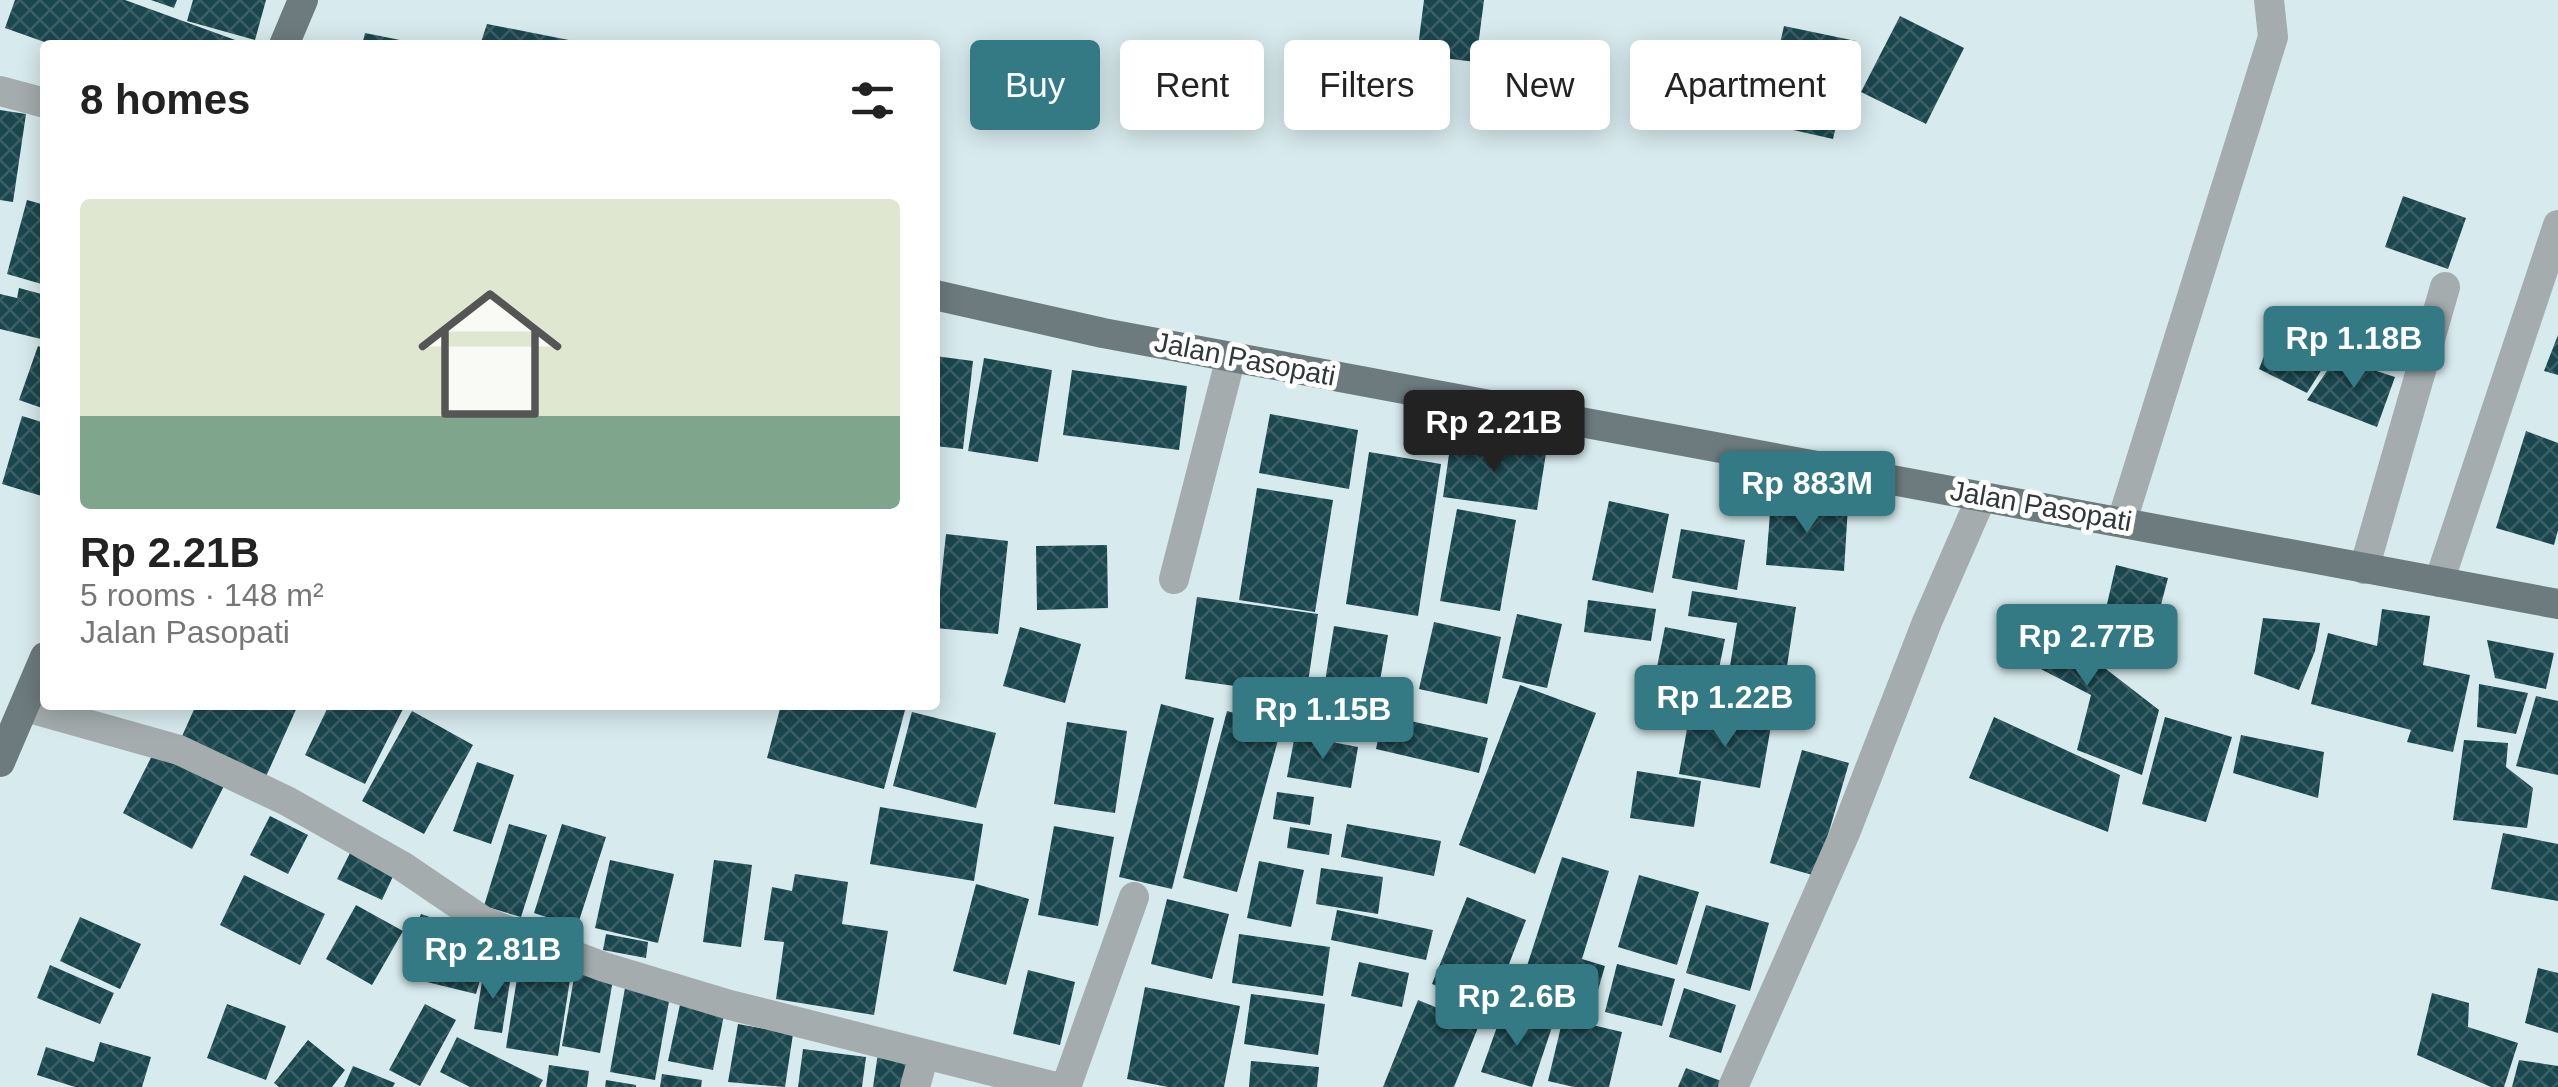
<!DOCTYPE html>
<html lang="en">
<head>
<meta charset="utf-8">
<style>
  body { margin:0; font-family:Helvetica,sans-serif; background:#f2f2f2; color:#222; height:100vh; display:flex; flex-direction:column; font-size:38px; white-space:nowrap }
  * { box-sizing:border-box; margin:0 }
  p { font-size:32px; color:#767676 }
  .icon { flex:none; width:55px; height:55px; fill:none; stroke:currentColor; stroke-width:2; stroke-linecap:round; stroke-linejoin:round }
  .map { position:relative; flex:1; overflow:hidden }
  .sheet { position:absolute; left:40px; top:40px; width:900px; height:670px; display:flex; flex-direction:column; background:#fff; border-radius:10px; box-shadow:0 5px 25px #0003 }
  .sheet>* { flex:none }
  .banner { position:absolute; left:970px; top:40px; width:950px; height:90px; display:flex; gap:20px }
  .price { position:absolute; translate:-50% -85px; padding:0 22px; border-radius:10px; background:#337a85; color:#fff; font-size:32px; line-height:65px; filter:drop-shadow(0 2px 5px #0008) }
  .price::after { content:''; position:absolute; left:50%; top:60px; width:30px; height:22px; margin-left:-15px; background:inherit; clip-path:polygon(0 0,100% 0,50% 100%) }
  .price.on { background:#222; color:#fff }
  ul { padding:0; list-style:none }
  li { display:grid; align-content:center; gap:20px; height:530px; padding:0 40px }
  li+li { border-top:2px solid #e0e0e0 }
  li span { display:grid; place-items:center; height:310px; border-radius:10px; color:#555 }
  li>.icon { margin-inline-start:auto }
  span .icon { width:180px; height:180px; fill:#fffc; stroke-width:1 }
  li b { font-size:42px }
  h2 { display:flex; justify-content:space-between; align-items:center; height:120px; padding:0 40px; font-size:42px }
  .tag { padding:0 35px; border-radius:10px; background:#fff; box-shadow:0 5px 25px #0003; font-size:35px; line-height:90px }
  .tag.on { background:#337a85; color:#fff }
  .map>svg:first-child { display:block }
  .building { fill:url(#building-cross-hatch) }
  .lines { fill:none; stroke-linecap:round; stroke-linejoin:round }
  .minor { stroke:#a4acad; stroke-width:30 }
  .major { stroke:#6d7b7e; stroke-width:30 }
  .labels { text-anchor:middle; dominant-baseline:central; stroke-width:10; stroke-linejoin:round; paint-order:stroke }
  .street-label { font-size:28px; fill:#303738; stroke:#fff }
</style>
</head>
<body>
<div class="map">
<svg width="2558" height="1087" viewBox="0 0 2558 1087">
  <defs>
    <pattern id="building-cross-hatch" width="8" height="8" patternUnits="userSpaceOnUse" patternTransform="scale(2.5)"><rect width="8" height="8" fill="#1a464d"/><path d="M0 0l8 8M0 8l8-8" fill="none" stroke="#3b5f65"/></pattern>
  </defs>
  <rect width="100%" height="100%" fill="#d7eaed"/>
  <path class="building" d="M15,0H125L249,45H53L5,28Z
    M151,0H177L174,8Z
    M193,0H266L255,40L187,21Z
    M1424,0H1484L1476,62L1417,55Z
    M1900,16L1964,48L1926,124L1861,92Z
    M487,24L584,43V45H480Z
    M1784,26L1856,41L1833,139L1762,123Z
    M365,33L415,43V45H362Z
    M0,110L26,114L13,202L0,200Z
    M2403,196L2466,218L2448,269L2385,247Z
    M27,200L45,205V285L7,274Z
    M19,288L45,295V340L0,329V294L17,298Z
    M2278,320L2326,333L2327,361L2307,393L2259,369Z
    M2558,335V375L2544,371Z
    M38,346L45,349V409L19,400Z
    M935,356L973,361L963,449L935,446Z
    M984,358L1052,370L1038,462L968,451Z
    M2336,358L2395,377L2377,427L2307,400Z
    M1072,370L1187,386L1179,450L1063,435Z
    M1270,414L1358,430L1349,489L1259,473Z
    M22,416L45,423V497L2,484Z
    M2526,431L2558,443V530L2554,545L2496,528Z
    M1451,440L1546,453L1537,510L1443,497Z
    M1369,452L1441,464L1418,616L1346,604Z
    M1257,488L1333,500L1315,612L1239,600Z
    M1771,500L1848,506L1844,571L1766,565Z
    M1609,501L1669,514L1653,593L1592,580Z
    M1457,509L1516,520L1500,611L1440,601Z
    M1681,529L1745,540L1737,590L1672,578Z
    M946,534L1008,541L998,634L936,628Z
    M1107,545L1108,608L1037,610L1036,546Z
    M2116,565L2168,578L2145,666L2099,639Z
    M1692,591L1796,607L1780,712L1724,703L1737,623L1688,616Z
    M1197,597L1318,614L1306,696L1185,679Z
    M1588,600L1656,609L1651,641L1584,632Z
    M2023,604L2080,627L2075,645L2159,710L2142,775L2077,750L2091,695L2000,648Z
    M2382,609L2430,616L2423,665L2470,675L2453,752L2407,742L2411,730L2311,704L2328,633L2377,646Z
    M1517,614L1562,624L1547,688L1502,678Z
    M2263,618L2320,623L2315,651L2299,690L2254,674Z
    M1434,622L1501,637L1487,704L1419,689Z
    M1334,626L1388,635L1376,703L1323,694Z
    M1020,627L1081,644L1065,703L1003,686Z
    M1665,627L1725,639L1710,713L1650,702Z
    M2487,640L2554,653L2546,689L2495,678Z
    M2479,684L2528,693L2516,734L2477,727Z
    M1520,685L1596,713L1535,874L1459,845Z
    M2536,696L2558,701V775L2516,766Z
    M1161,704L1214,718L1172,889L1119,877Z
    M196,705H298L264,781L179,743Z
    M329,705H405L365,784L305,755Z
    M781,705H886L905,710L884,789L767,758Z
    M412,711L473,745L424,834L362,801Z
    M1227,711L1282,725L1237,892L1183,878Z
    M912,712L996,733L976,808L893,786Z
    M1690,712L1771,726L1760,788L1679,774Z
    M1383,715L1488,738L1479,773L1376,749Z
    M1994,717L2120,775L2108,832L1969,778Z
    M2165,717L2232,737L2206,822L2142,804Z
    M1067,722L1127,731L1115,813L1054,804Z
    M1295,735L1358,747L1351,788L1287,777Z
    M2241,735L2324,752L2318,798L2233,773Z
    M2464,740L2508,743L2506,767L2533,788L2527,828L2453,820Z
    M158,744L227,780L192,849L123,813Z
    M1802,750L1849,763L1816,876L1770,863Z
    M477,762L514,775L491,844L453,831Z
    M1637,771L1701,781L1694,827L1630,818Z
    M1277,792L1314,797L1310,825L1273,819Z
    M880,807L983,824L974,881L870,864Z
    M270,816L308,835L288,874L250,855Z
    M509,824L547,835L521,917L484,906Z
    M562,824L606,837L577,927L534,913Z
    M1347,824L1441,841L1434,876L1341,857Z
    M1054,826L1114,837L1098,926L1038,915Z
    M1290,827L1332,834L1329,855L1287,848Z
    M2503,833L2558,844V901L2491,889Z
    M351,851L395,872L382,900L337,879Z
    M1562,857L1609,871L1582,959L1605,966L1590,1017L1518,994Z
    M610,860L674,874L658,943L595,928Z
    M714,860L752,865L741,947L703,942Z
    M1259,861L1304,870L1291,927L1247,918Z
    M1321,868L1383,877L1378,914L1316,904Z
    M795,874L848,882L842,924L888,931L874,1015L776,999L784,942L764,940L772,887L792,891Z
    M244,875L325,914L300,965L220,925Z
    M1639,875L1699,892L1677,965L1618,947Z
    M976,884L1029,899L1006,985L953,971Z
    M1467,897L1526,920L1492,1008L1432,984Z
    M1167,899L1229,914L1212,979L1151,964Z
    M356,905L403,931L372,985L326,959Z
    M1706,905L1769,923L1750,991L1686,973Z
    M1337,910L1433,930L1426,960L1331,940Z
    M421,914L481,935L472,962L411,940Z
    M80,917L141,944L120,989L60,961Z
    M606,934L648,942L646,958L603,950Z
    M1239,934L1330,947L1323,996L1232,983Z
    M520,959L572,967L558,1056L506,1048Z
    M432,961L482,973L476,994L427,982Z
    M1359,962L1409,973L1402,1007L1351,996Z
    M1617,964L1675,979L1662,1026L1605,1012Z
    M50,965L114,993L100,1024L37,998Z
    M2538,968L2558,973V1033L2525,1023Z
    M484,970L511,975L502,1033L474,1029Z
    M1028,970L1075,982L1060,1045L1013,1034Z
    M575,972L613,980L600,1053L562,1046Z
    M1145,987L1240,1006L1224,1087H1168L1127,1079Z
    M625,988L670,996L655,1080L610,1072Z
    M1684,988L1736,1005L1721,1053L1669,1037Z
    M2432,993L2469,1003L2468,1027L2518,1043L2504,1087H2491L2417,1055Z
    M1251,994L1325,1004L1318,1055L1244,1044Z
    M681,1000L725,1010L713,1070L668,1061Z
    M1418,1000L1479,1025L1454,1087H1383Z
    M227,1004L286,1026L266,1080L207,1058Z
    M425,1004L456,1020L420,1086L389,1070Z
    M1503,1010L1552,1027L1532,1087L1481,1072Z
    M1563,1018L1622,1032L1609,1087H1574L1548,1081Z
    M738,1024L793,1034L785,1087L728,1082Z
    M457,1037L543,1080L539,1087H470L440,1072Z
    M308,1040L345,1070L332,1087H279L274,1083Z
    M100,1042L151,1057L142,1087H75L37,1075L46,1047L94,1062Z
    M803,1049L866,1057L862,1087H798Z
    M878,1053L909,1058L905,1087H873Z
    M2519,1060L2558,1066V1087H2512Z
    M1251,1061L1319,1067L1317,1087H1249Z
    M549,1065L589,1071L587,1087H546Z
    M353,1066L395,1083L393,1087H344Z
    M1686,1068L1724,1082L1722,1087H1678Z
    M662,1074L702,1080L701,1087H660Z
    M606,1080L636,1085V1087H605Z"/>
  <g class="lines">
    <path class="minor" d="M0,91L45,103
      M2122,521L2273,37L2269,0
      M2364,569L2445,287
      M1174,579L1231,357
      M2439,582L2558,225
      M26,707L179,750L287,801L402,866L483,921L604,967L730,1005L1056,1087
      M915,1087L924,1054
      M1066,1087L1134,897
      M1733,1087L1845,833L1927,622L1982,496"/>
    <path class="major" d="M284,45L303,0
      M935,295L1103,333L2558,604
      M0,762L45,657"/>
  </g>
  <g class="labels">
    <g class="street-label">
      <text transform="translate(1245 359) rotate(11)">Jalan Pasopati</text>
      <text transform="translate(2041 506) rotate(10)">Jalan Pasopati</text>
    </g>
  </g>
</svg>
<b class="price" style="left:2354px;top:391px">Rp 1.18B</b>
<b class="price on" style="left:1494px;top:475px">Rp 2.21B</b>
<b class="price" style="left:1807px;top:536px">Rp 883M</b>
<b class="price" style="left:2087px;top:689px">Rp 2.77B</b>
<b class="price" style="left:1725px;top:750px">Rp 1.22B</b>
<b class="price" style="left:1323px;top:762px">Rp 1.15B</b>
<b class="price" style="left:493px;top:1002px">Rp 2.81B</b>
<b class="price" style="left:1517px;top:1049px">Rp 2.6B</b>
<div class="banner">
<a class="tag on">Buy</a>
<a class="tag">Rent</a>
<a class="tag">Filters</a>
<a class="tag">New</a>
<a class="tag">Apartment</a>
</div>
<section class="sheet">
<h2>8 homes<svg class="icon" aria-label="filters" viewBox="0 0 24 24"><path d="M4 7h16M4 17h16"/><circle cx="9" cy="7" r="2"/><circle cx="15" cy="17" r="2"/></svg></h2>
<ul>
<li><span style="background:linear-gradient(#dfe7d0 70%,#7fa58c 0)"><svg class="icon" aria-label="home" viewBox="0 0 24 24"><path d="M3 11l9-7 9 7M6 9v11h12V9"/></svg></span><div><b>Rp 2.21B</b><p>5 rooms · 148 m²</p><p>Jalan Pasopati</p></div></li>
</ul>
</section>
</div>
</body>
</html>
